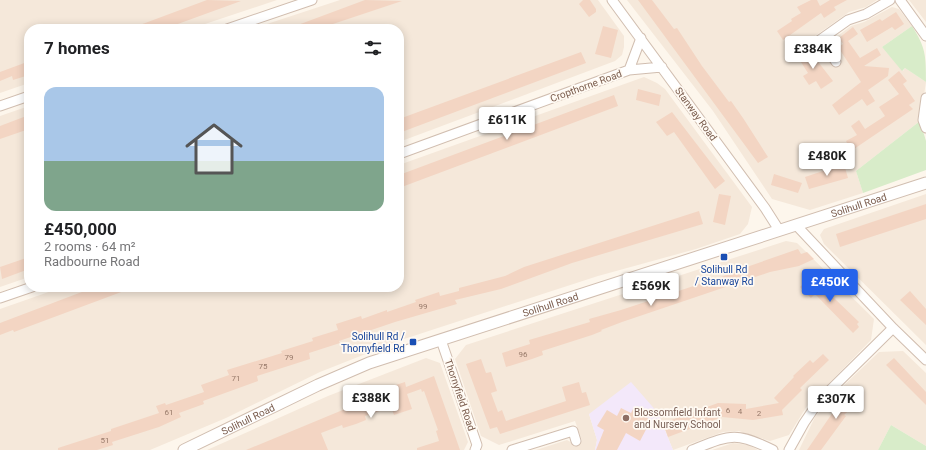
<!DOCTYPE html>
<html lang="en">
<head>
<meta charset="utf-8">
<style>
  body { margin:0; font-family:Roboto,sans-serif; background:#f2f2f2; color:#202124; height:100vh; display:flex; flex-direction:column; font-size:15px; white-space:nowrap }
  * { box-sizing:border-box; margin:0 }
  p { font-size:13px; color:#757577 }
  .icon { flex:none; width:22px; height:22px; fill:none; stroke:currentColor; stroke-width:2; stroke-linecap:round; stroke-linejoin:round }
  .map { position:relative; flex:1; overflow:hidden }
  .sheet { position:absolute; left:24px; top:24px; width:380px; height:268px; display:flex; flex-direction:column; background:#fff; border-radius:16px; box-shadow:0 2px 10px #0003 }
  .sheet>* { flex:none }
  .price { position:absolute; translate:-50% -34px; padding:0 9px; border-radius:4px; background:#fff; color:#222; font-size:13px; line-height:26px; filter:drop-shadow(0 1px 2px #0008) }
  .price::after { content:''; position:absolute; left:50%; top:24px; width:12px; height:9px; margin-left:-6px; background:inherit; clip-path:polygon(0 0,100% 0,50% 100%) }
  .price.current { background:#2563eb; color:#fff }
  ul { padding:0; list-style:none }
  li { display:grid; align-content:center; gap:8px; height:212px; padding:0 20px }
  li+li { border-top:1px solid #e0e0e0 }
  li span { display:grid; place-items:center; height:124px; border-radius:12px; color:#555 }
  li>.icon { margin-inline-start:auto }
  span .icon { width:72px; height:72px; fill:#fffc; stroke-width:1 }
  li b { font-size:17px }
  h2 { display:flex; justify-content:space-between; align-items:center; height:48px; padding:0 20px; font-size:17px }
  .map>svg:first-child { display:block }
  .residential { fill:#f5e8da }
  .education { fill:#f3e8fa }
  .green { fill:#d8ecc9 }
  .building { fill:#f3d5c3 }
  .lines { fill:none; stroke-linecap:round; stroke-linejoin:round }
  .minor-casing { stroke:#d1beb0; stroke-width:11 }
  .tertiary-casing { stroke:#d1beb0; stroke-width:13 }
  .minor { stroke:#fff; stroke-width:9 }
  .tertiary { stroke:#fff; stroke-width:11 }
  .transit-dot { fill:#1a4fb4; stroke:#fffaf3; stroke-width:1.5 }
  .education-dot { fill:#8d6e63; stroke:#fffaf3; stroke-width:1.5 }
  .labels { text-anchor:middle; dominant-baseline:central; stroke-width:3.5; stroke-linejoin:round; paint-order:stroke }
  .number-label { font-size:8px; fill:#987a6a }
  .street-label { font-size:10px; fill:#7a5c4d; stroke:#fffaf3 }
  .transit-label { font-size:10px; fill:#164399; stroke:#fffaf3 }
  .education-label { font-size:10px; fill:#785e54; stroke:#fffaf3; text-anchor:start }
</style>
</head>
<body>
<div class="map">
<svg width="926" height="450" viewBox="0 0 926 450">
  <rect width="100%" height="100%" fill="#fdf6ec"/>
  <path class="residential" d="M0,0H277L190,29H29V83L0,93Z
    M340,0H598L624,36V47L622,55L615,61L399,142V29H252Z
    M627,0H877L866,7L849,12L805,43L812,52L820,51L833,65L840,60L831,45L832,40L851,26L864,22L892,7L899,9L912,26L882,47L903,71L905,68L926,82L920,121L856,171L863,193L810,210L772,199L713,111Z
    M909,0H926V22Z
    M644,77L657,83L665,89L752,207L748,224L740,234L696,249L598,276L401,340L320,372L226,418L150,450H0V309L63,287H399V165Z
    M29,106V277L0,287V116Z
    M926,194V345L824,244L820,235L824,229Z
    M786,241L797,243L874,319L871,340L807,406L789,435L770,441L739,431L723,432L673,450L658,413L589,414L597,440L595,450H536L567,440L574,444L582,441L575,421L499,445L481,436L455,359L466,345Z
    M903,351L926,373V446L891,425L878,450H799L815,417L840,389L879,352Z
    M426,358L440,363L468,442L464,450H207L328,396Z
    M733,443L749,445L758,450H712Z"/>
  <path class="education" d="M631,382L658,413L673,450H595L597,440L589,414Z"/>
  <path class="green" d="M912,26C926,48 926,56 926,82L905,68L902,71L882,47Z
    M920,121L926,141V170L863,193L856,171Z
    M891,425L926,446V450H878Z"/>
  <path class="building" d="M207,0L241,1L164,29H129Z
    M365,0L402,1L318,29H287Z
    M583,0H590L596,9V12L589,17L579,4Z
    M638,0H652L674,29L677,28L702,66L729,102L731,101L743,118L768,157L758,163Z
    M811,0H817L820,6L830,0H847L834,7L836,10L824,18L821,13L783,40L777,31L792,21L791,19L801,13L797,7Z
    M896,12L904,24L895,30L892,27L867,42L860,30L880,19L882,21Z
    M603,26L618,30L611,58L595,54Z
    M853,27L858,34L848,41L860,58L877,48L881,55L864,66L889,68L888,76L868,90L875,101L867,106L862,99L839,115L832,105L861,82L838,47L843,44L839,38Z
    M797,49L802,56L808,53L810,56L812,54L833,81L821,89L816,81L809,85L803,76L808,73L799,59L796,62L790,53Z
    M581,52L586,63L399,133V119Z
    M27,62L29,75L13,80L12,76L0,81V72Z
    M899,71L907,81L903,84L915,101L909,105L913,109L851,151L846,141L857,135L851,126L859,120L865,129L885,116L879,107L899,94L888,80Z
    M638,89L661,95L659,106L636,100Z
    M614,95L618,106L399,188V175Z
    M672,112L725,181L715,189L674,132L667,136L656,122Z
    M29,115V129L0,139V126Z
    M844,164L848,178L809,189L805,177Z
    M774,174L802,183L798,193L771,185Z
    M719,194L731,196L725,225L713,222Z
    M926,204V219L840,247L836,234Z
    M699,211L703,224L572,263L501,289L455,300L457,304L395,322L339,341L340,343L309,353L310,359L257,376L258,381L203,401L204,404L179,413L181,417L159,427L112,442L113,445L97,450H58V448L111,431V429L159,413L156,406L165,403L166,405L204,392L201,385L229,375L227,370L282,353L281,351L313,341L312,338L338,330L336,324L361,316L362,319L387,310V312L416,302L415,300L439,292L440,296L459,291V288L505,276L524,267Z
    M798,249L801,254L807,252L814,259L799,266L770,272L622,322L601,330L602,331L592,335L542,351L543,355L532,359L506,367L502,353L530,344L529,340L590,322L589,319L621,310L739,271L738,270Z
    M29,257V269L2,279L0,267Z
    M811,276L859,322L857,324L859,327L853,333L815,294L811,298L800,287Z
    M95,287L132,288L14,332L13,330L0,335V323Z
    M910,291L926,309V325L900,300Z
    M823,354L829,360L800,388L802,390L782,410L783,415L753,420L722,417L668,437L663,423L718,403L746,404V409L779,403L774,398L794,377L793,376L810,360L813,363Z
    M894,358L926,392V405L886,365Z
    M481,359L486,373L491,372L497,391L491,393L498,412L502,410L506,421L566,401L562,387L579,382L582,393L586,392L590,405L500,434L497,427L490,429L466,364Z
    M434,376L460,450H417V448L439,441L436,431L438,430L424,391L422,392L421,389L407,394L412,409L394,415L391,407L365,416L366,420L356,424L343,428L342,425L321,433L328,450H246L362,402L375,396L374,392L405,382L406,387Z
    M855,388L864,396L844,415L846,416L821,450H807L840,402Z
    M621,408L631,413L633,409L651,420L640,441L626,433L617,450H596L604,430L597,426L607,410L617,416Z"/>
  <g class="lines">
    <g class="minor-casing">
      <path id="minor" d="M612,0L765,208L779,230
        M900,0L926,36
        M227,29L312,0
        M821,40L836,62
        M810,47L848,20L866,14L890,0
        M629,70L641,38
        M926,98L923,120L926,128
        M0,106L29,96
        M399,154L629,70L662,67
        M796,225L893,328L926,360
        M0,298L32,287
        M441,340L477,445L475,450
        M512,450L573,431L576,441
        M692,450C730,435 735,431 773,450
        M789,450L804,423L819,401L893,328"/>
    </g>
    <g class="tertiary-casing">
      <g id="tertiary">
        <path id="s1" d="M184,450L318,385L369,363L926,183"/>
      </g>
    </g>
    <use href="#minor" class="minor"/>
    <use href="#tertiary" class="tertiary"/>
  </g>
  <g class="transit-dot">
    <rect x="720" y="253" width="8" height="8" rx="2"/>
    <rect x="409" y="338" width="8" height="8" rx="2"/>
  </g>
  <circle class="education-dot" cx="626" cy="418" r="4"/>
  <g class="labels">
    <g class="number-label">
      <text x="423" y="306">99</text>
      <text x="523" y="354">96</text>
      <text x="289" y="357">79</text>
      <text x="263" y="366">75</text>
      <text x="236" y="378">71</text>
      <text x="728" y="410">6</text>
      <text x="740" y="411">4</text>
      <text x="169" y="412">61</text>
      <text x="759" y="413">2</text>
      <text x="105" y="440">51</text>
    </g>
    <g class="street-label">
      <text transform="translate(586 86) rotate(-20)">Cropthorne Road</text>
      <text transform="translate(696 114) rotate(54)">Stanway Road</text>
      <text stroke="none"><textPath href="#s1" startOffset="719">Solihull Road</textPath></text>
      <text stroke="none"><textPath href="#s1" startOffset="395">Solihull Road</textPath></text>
      <text transform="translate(460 395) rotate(71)">Thornyfield Road</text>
      <text stroke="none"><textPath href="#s1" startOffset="71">Solihull Road</textPath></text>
    </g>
    <g class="transit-label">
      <text x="724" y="269">Solihull Rd<tspan x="724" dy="12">/ Stanway Rd</tspan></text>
      <text x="405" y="336" text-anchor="end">Solihull Rd /<tspan x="405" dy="12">Thornyfield Rd</tspan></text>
    </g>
    <g class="education-label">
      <text x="634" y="412">Blossomfield Infant<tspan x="634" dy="12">and Nursery School</tspan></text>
    </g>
  </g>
</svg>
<b class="price" style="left:813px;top:70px">£384K</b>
<b class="price" style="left:507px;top:141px">£611K</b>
<b class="price" style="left:827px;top:177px">£480K</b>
<b class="price current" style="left:830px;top:303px">£450K</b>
<b class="price" style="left:651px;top:307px">£569K</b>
<b class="price" style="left:371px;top:419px">£388K</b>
<b class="price" style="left:836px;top:420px">£307K</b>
<section class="sheet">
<h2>7 homes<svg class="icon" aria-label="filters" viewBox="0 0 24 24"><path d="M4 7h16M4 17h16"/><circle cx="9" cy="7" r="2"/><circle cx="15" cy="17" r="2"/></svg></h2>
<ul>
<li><span style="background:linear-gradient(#a9c7e8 60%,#7fa58c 0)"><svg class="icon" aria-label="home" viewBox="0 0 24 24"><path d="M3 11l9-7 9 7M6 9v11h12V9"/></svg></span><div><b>£450,000</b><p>2 rooms · 64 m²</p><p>Radbourne Road</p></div></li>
</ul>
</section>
</div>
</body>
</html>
